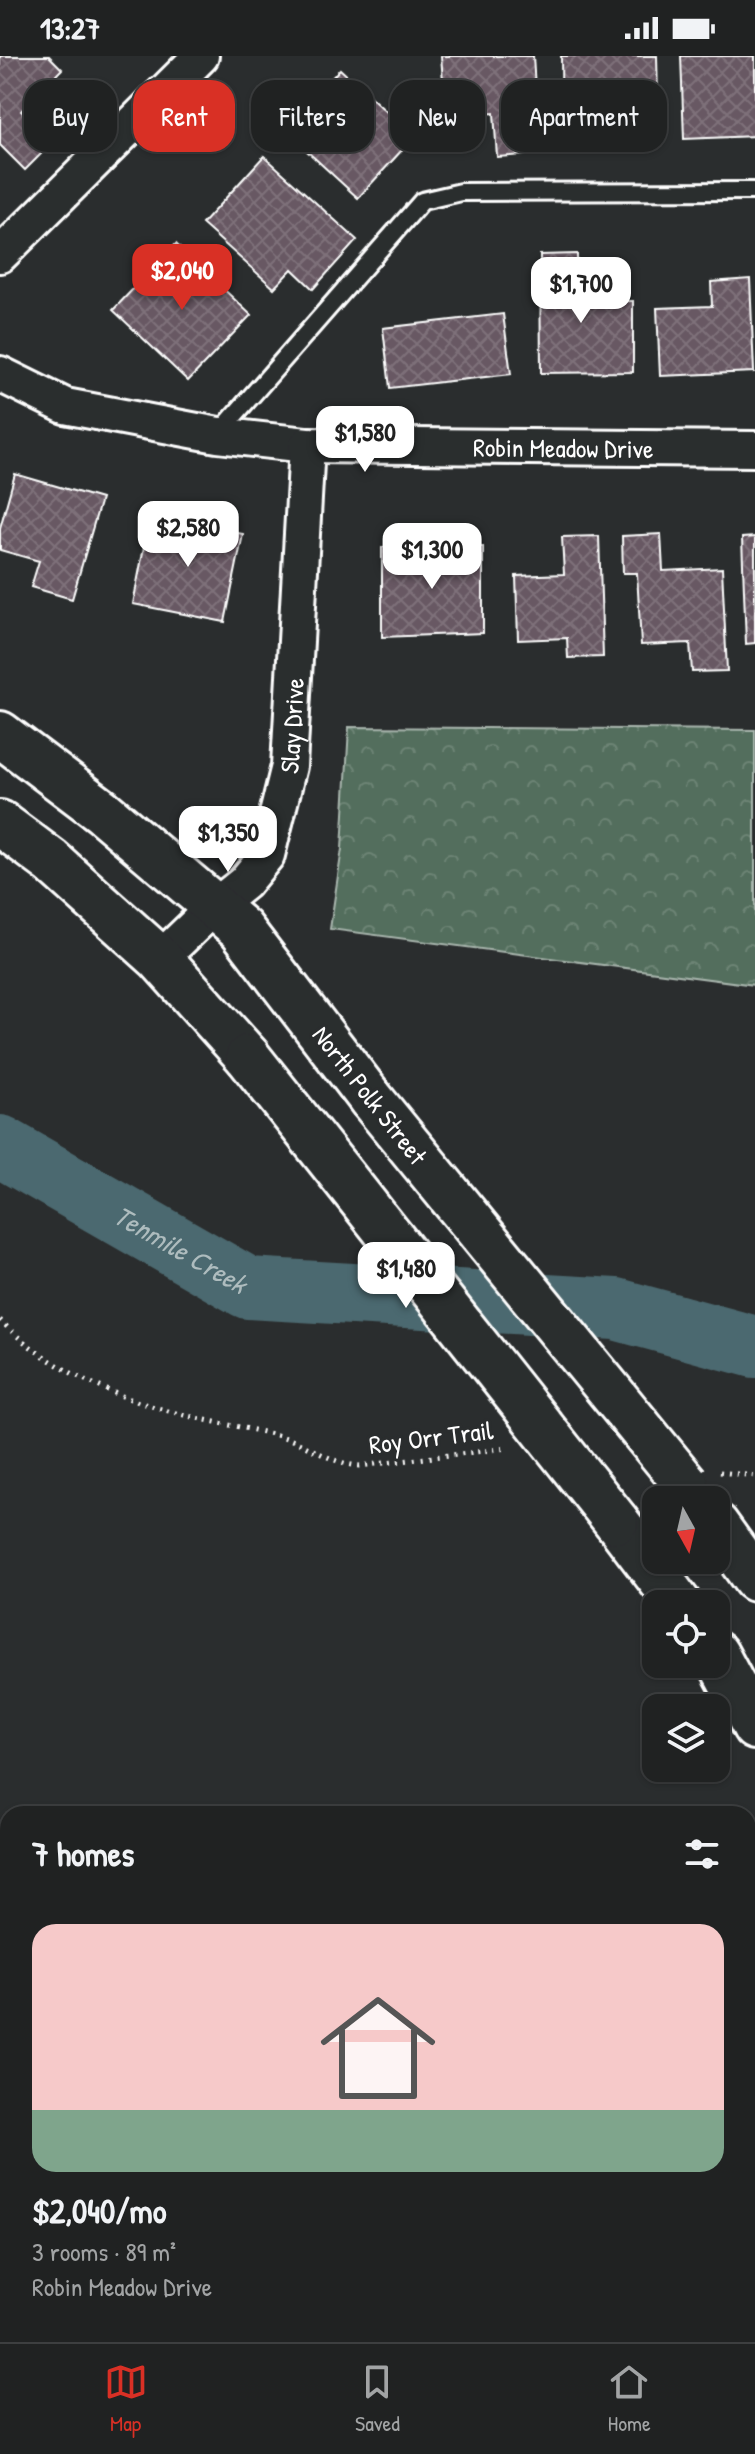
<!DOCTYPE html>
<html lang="en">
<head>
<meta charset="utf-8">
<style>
  body { margin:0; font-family:"Patrick Hand",sans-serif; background:#2d2f2f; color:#f1f3f6; height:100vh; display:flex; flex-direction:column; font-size:30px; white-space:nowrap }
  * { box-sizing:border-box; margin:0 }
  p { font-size:26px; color:#a2a4a5 }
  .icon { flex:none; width:44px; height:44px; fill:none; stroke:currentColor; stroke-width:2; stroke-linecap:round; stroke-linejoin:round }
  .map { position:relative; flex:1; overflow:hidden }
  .details { position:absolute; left:0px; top:1750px; width:756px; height:536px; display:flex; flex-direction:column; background:#202222; border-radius:24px 24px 0 0; box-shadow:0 2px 6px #0004,0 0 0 2px #3d3f40 }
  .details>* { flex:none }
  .guide { position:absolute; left:24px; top:24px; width:708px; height:72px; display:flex; gap:16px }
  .needle { width:52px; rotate:172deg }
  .tools { position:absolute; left:642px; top:1430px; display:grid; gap:16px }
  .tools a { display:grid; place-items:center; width:88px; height:88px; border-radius:16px; background:#202222; box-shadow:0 2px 6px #0004,0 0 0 2px #3d3f40; font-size:40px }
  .price { position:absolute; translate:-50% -68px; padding:0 18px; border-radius:16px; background:#fff; color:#222; font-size:26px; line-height:52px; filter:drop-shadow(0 2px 4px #0008) }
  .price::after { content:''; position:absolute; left:50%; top:48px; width:24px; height:18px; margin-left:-12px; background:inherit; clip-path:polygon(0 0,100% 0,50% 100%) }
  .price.selected { background:#d93025; color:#fff }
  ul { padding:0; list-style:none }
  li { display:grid; align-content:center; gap:16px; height:424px; padding:0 32px }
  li+li { border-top:2px solid #3d3f40 }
  li span { display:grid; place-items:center; height:248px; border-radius:24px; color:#555 }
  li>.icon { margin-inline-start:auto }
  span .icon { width:144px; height:144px; fill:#fffc; stroke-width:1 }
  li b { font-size:34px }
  h2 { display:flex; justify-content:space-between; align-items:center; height:96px; padding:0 32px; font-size:34px }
  .tag { padding:0 28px; border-radius:24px; background:#202222; box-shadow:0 2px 6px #0004,0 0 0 2px #3d3f40; font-size:28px; line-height:72px }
  .tag.selected { background:#d93025; color:#fff }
  .status { display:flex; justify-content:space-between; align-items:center; height:56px; padding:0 40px; background:#202222; direction:ltr }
  .status svg { height:22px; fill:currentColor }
  .tabs { display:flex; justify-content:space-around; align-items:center; height:112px; border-top:2px solid #3d3f40; background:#202222; font-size:22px; color:#a2a4a5 }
  .tabs a { display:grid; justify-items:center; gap:4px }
  .tabs .selected { color:#d93025 }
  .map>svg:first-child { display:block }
  .forest { fill:url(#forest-crowns); stroke:#a9b6ae; stroke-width:2 }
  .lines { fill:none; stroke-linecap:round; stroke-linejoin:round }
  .river { stroke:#4c696f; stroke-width:62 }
  .building { fill:url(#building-cross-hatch); stroke:#fff; stroke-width:2 }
  .service-casing { stroke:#fff; stroke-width:22 }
  .minor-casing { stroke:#fff; stroke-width:40 }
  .secondary-casing { stroke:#fff; stroke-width:50 }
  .path { stroke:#fff; stroke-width:5; stroke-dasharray:2 6; stroke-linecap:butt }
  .service { stroke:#2a2d2e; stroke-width:16 }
  .minor { stroke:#2a2d2e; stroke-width:34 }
  .secondary { stroke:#2a2d2e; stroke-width:44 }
  .secondary-bridge-casing { stroke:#fff; stroke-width:50; stroke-linecap:butt }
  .secondary-bridge { stroke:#2a2d2e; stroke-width:44 }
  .labels { text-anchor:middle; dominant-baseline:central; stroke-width:6; stroke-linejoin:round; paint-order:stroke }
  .street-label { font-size:26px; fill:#fff; stroke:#2a2d2e }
  .water-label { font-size:28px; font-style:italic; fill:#aebcbe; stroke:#2a2d2e }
</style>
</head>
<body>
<div class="status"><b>13:27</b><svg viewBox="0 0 49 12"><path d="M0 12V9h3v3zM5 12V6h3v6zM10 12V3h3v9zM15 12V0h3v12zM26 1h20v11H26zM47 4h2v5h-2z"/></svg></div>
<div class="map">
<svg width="755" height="2286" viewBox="0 0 755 2286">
  <defs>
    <pattern id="forest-crowns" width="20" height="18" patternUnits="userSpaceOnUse" patternTransform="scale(2)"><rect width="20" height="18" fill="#536e5d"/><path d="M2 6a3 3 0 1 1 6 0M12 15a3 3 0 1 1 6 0" fill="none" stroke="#6d8475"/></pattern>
    <pattern id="building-cross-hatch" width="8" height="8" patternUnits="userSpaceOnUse" patternTransform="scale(2)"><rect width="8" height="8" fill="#675863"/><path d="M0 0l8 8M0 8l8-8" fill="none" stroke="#7e717a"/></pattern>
  </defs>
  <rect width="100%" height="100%" fill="#2a2d2e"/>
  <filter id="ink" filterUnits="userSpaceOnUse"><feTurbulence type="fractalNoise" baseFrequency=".0125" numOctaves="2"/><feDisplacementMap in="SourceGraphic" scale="16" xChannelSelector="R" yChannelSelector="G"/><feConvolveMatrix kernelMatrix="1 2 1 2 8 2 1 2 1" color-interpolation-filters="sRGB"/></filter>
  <g filter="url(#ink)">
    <path class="forest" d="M349,671L755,674V929L330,873L342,793Z"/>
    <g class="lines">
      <path class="river" id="s1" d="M0,1090L248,1232L616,1253L755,1291"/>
    </g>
    <path class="building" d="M0,0H49L62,13L21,55L53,86L25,114L0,89Z
      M441,0H533L539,98L497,101L494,57L446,61Z
      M561,0H657L659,85L562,87Z
      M681,0H755V80L684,83Z
      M340,13L414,81L358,142L284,74Z
      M264,100L357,184L313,233L292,213L274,232L202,168Z
      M176,188L251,259L188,325L113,254Z
      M577,198V245H633V316L541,317L540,199Z
      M750,223L754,316L660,320L657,252L712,250L711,226Z
      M503,258L511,318L390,332L383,272Z
      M15,418L101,443L72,543L31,531L39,505L0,494V472Z
      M150,460L243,478L225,566L133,548Z
      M661,478L663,515L722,512L727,615L692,616L690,587L641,589L637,517H623L622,480Z
      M599,480L603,601L568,602L567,582L518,584L516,520L564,518L562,481Z
      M755,481V587L746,588L742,482Z
      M382,491H483V577L382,581Z"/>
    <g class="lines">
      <g class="service-casing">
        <path id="service" d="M219,377L422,145L461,136L755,135"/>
      </g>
      <g class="minor-casing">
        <g id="minor">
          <path d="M0,199L201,0"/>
          <path id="s2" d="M0,318L65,350L218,379L307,389L755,393"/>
          <path id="s3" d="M160,903L214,851L244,827L267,799L289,710L307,389"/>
        </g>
      </g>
      <g class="secondary-casing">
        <path id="secondary" d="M0,678L102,755L241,873L371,1043
          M0,767L51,805L160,903L248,1001
          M616,1465L679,1548
          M716,1469L755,1523
          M716,1598L755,1671
          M671,2286L736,2278"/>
      </g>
      <path class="path" d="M0,1264C48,1313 117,1343 184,1359C216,1367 248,1372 280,1380C308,1388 331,1408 360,1410L508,1392
        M720,1416L755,1420"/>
      <use href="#service" class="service"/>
      <use href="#minor" class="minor"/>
      <use href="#secondary" class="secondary"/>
      <g class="secondary-bridge-casing">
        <path id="secondary-bridge" d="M248,1001L616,1465
          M371,1043L686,1428"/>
      </g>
      <use href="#secondary-bridge" class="secondary-bridge"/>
    </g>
  </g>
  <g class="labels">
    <g class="street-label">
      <text stroke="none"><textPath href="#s2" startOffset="574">Robin Meadow Drive</textPath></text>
      <text stroke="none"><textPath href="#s3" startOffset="282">Slay Drive</textPath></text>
      <text transform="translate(370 1039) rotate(52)">North Polk Street</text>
      <text transform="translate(431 1381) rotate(-7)">Roy Orr Trail</text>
    </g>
    <g class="water-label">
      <text stroke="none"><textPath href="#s1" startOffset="208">Tenmile Creek</textPath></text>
    </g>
  </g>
</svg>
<div class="tools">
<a><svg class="needle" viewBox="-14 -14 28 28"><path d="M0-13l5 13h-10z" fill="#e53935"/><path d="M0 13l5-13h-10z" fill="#a2a4a5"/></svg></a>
<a><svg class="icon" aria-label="locate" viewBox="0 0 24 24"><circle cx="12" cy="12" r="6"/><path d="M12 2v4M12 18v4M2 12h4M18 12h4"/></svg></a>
<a><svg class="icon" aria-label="layers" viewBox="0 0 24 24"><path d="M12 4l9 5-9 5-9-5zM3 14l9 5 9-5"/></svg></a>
</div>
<b class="price selected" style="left:182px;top:256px">$2,040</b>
<b class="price" style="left:581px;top:269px">$1,700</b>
<b class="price" style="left:365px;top:418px">$1,580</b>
<b class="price" style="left:188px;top:513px">$2,580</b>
<b class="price" style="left:432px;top:535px">$1,300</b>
<b class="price" style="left:228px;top:818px">$1,350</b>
<b class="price" style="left:406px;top:1254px">$1,480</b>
<div class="guide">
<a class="tag">Buy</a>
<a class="tag selected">Rent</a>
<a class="tag">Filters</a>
<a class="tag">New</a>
<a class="tag">Apartment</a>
</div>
<section class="details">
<h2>7 homes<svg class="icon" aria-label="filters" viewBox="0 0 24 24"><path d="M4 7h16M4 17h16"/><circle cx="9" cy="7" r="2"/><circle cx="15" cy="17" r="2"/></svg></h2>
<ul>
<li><span style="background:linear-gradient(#f6c9c9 75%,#7fa58c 0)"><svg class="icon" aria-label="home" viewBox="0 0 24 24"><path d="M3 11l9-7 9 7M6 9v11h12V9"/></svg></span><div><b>$2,040/mo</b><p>3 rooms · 89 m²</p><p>Robin Meadow Drive</p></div></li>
</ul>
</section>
</div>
<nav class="tabs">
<a class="selected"><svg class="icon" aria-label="map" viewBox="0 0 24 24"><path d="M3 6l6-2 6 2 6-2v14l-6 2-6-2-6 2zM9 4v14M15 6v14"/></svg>Map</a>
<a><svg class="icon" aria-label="saved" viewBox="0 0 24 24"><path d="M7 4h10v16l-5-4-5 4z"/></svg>Saved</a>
<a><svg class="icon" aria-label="home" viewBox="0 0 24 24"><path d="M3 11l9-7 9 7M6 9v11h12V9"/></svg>Home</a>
</nav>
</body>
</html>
